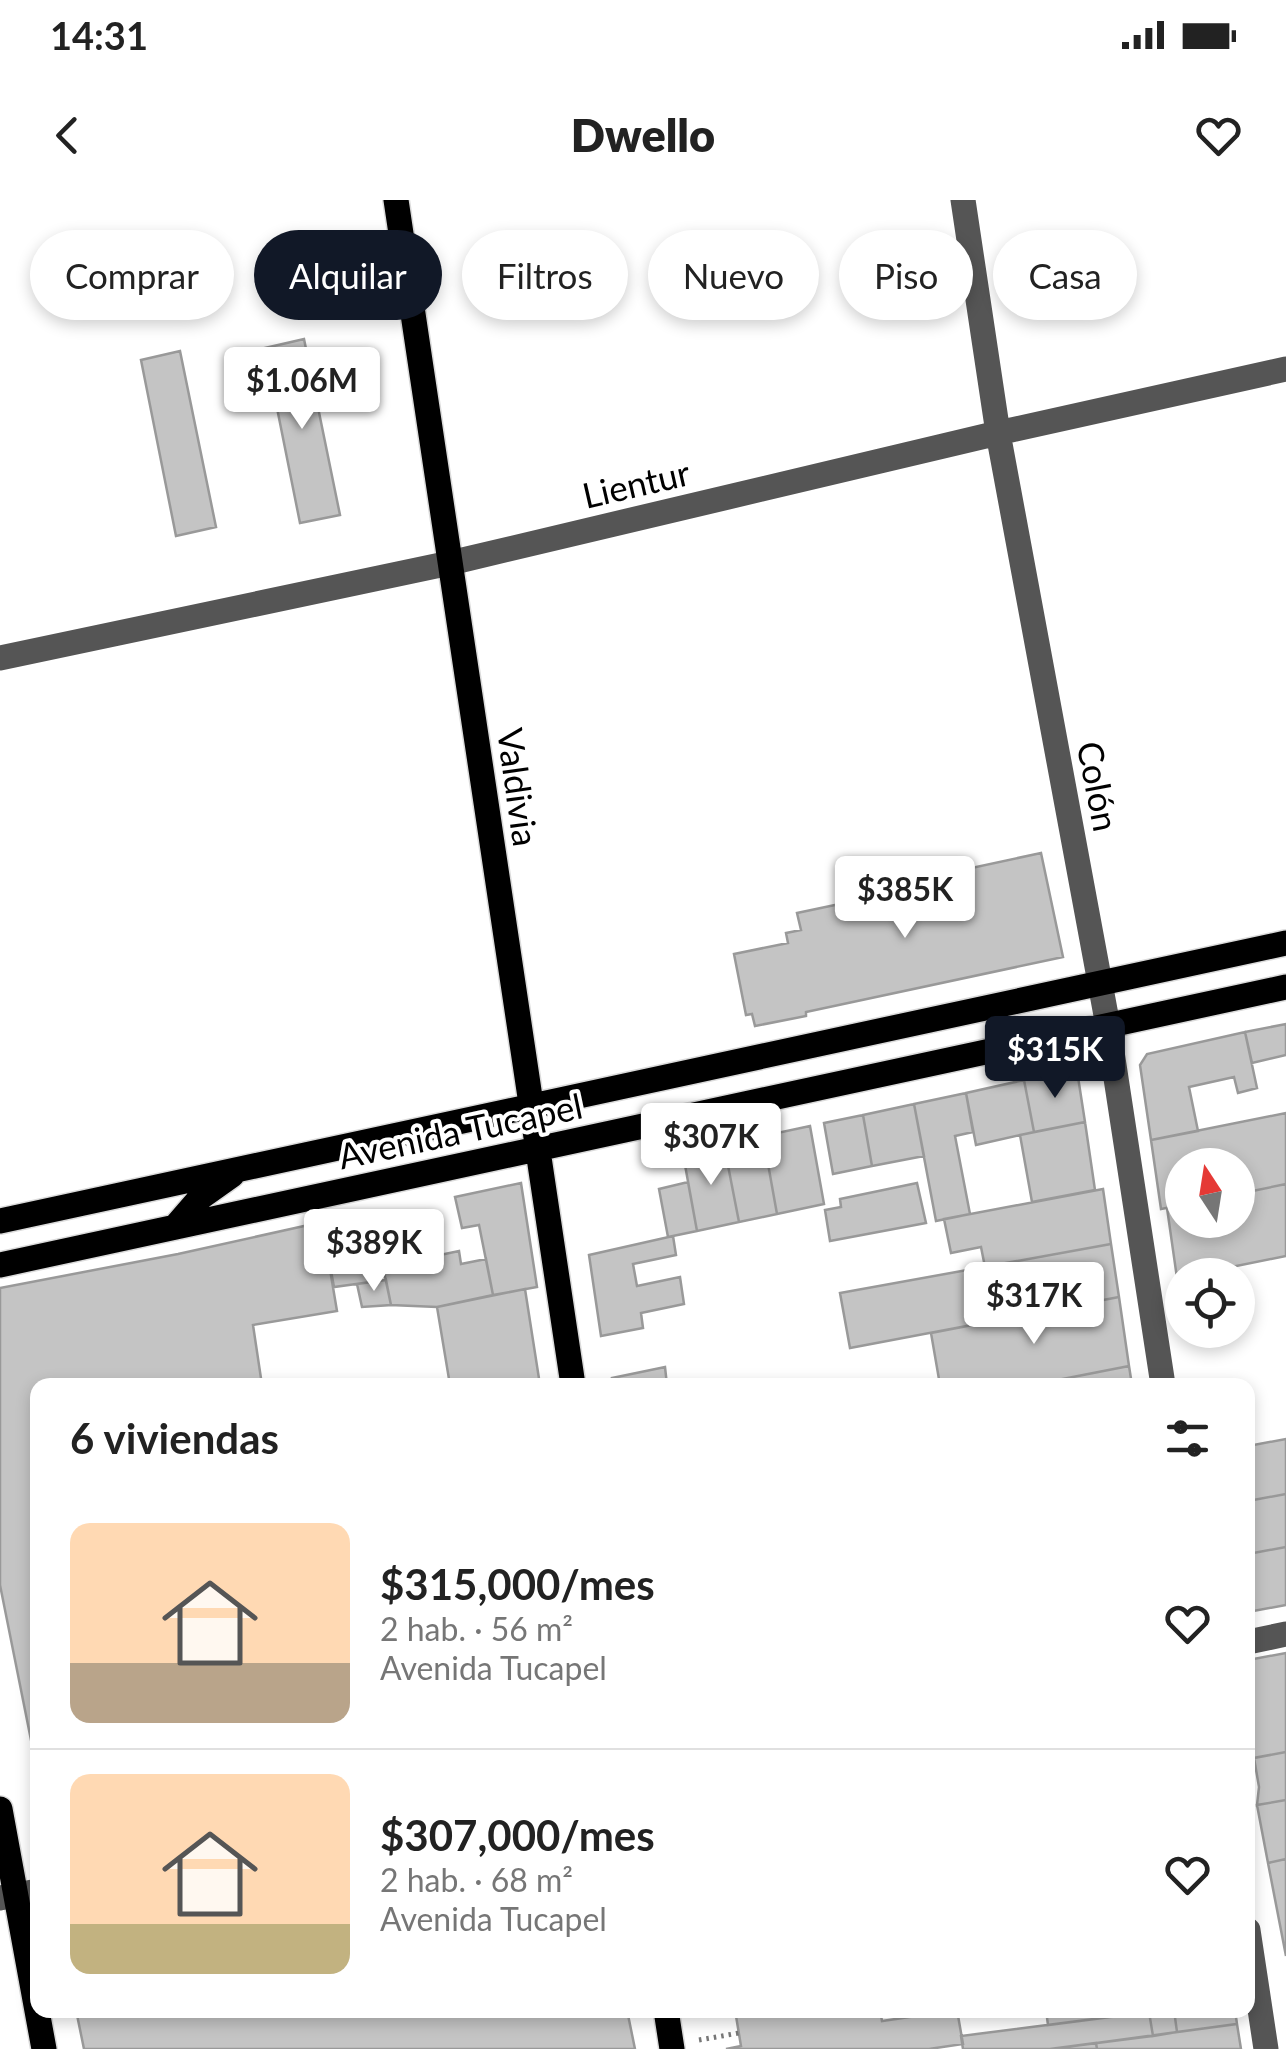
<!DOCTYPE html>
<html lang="es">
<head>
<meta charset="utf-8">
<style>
  body { margin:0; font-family:Lato,sans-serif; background:#f2f2f2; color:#222; height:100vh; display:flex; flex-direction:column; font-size:38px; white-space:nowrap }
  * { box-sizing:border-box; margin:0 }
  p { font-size:32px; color:#767676 }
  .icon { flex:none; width:55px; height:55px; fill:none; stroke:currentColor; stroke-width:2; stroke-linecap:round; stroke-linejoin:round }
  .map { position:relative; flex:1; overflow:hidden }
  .sheet { position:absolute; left:30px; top:1178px; width:1225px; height:640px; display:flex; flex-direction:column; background:#fff; border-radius:20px; box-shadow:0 5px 15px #0003 }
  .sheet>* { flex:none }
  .top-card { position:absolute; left:30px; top:30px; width:1228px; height:90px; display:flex; gap:20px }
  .needle { width:65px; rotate:348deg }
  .fabs { position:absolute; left:1165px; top:948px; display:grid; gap:20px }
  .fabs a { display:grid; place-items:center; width:90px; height:90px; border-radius:50%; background:#fff; box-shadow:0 5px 15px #0003; font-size:50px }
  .price { position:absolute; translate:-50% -85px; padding:0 22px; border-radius:10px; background:#fff; color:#222; font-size:32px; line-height:65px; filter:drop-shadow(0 2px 5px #0008) }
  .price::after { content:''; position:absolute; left:50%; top:60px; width:30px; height:22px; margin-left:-15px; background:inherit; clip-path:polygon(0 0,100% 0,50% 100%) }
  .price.on { background:#111827; color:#fff }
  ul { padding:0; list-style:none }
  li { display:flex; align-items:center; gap:30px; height:250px; padding:0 40px }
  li+li { border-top:2px solid #e0e0e0 }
  li span { display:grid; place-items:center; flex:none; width:280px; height:200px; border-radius:20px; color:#555 }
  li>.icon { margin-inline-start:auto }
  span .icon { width:120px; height:120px; fill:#fffc; stroke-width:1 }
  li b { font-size:42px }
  h2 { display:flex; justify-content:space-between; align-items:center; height:120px; padding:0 40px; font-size:42px }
  .chip { padding:0 35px; border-radius:45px; background:#fff; box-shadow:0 5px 15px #0003; font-size:35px; line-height:90px }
  .chip.on { background:#111827; color:#fff }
  .status { display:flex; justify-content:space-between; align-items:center; height:70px; padding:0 50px; background:#fff; direction:ltr }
  .status svg { height:28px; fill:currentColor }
  header { display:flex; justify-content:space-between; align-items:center; height:130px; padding:0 40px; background:#fff; font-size:45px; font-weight:800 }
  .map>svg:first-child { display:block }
  .building { fill:#c4c4c4; stroke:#999; stroke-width:2.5 }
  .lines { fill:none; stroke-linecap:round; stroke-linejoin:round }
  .major-casing { stroke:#dbdbdb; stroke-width:28 }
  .path { stroke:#777; stroke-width:5; stroke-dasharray:2.5 5; stroke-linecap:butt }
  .minor { stroke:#555; stroke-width:25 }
  .major { stroke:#000; stroke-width:25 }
  .labels { text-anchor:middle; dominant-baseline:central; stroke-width:8; stroke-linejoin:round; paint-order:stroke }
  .street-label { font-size:35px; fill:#000; stroke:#fff }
</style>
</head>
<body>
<div class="status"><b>14:31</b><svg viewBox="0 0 49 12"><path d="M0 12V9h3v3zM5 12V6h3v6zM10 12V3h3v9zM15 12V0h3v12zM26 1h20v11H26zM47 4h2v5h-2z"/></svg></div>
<header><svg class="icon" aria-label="back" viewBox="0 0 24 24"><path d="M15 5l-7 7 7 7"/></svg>Dwello<svg class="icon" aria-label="heart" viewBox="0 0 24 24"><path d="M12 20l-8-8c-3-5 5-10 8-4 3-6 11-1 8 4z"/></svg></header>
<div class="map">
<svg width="1286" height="1849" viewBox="0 0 1286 1849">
  <rect width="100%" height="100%" fill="#fff"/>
  <path class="building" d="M304,139L340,315L300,323L265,148Z
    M180,151L216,327L176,336L141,160Z
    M1041,653L1063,757L806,812V816L755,826L752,814L746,815L734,754L788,743L786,733L801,730L797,713L911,689V681Z
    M1286,824V855L1252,863L1245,832Z
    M1245,832L1257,888L1238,893L1234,877L1189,887L1198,931L1151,940L1140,865L1147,854Z
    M1070,870L1078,877L1085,922L1034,932L1024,880Z
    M1024,880L1034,932L976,945L966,893Z
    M966,893L973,932L955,936L970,1014L936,1021L914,904Z
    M914,904L924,956L872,966L863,915Z
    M1286,913V984L1238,994V965H1182V1005L1161,1009L1151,940Z
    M863,915L872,966L833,974L824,923Z
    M1085,922L1095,990L1032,1002L1020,935Z
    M810,926L824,1004L777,1014L763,936Z
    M763,936L777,1014L739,1022L724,945Z
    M724,945L739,1022L697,1031L683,954Z
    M688,982L697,1031L668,1037L659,989Z
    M521,983L537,1087L493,1095L479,1025L462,1028L455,997Z
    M917,983L926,1023L830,1041L825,1010L841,1007L840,999Z
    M1286,984V1056L1177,1078L1167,1008L1182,1005V1020H1238V994Z
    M1103,989L1111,1044L985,1067L981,1047L951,1053L944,1019Z
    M322,1022L337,1111L253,1125L262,1185H38V1575L0,1385V1088L178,1054Z
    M365,1025L378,1081L334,1087L324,1034Z
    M673,1036L676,1055L633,1064L637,1086L680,1077L684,1104L641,1113L643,1128L601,1136L589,1055Z
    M1111,1044L1119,1097L850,1148L840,1093Z
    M459,1051L461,1064L486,1059L493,1095L437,1107L391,1105L383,1067Z
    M386,1080L391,1105L362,1107L357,1084Z
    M525,1089L540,1185H450L437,1107Z
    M1119,1097L1129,1166L1032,1185H940L931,1133Z
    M1129,1166L1132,1185H1032Z
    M665,1167L667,1185H613L612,1178Z
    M1286,1239V1294L1248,1301V1246Z
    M1286,1294V1347L1248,1354V1301Z
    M1286,1347V1405L1248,1412V1354Z
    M1286,1453V1552L1248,1559V1460Z
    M1286,1552V1600L1257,1605L1259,1587L1254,1558Z
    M1286,1600V1659L1268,1663L1257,1605Z
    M1286,1659V1756L1268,1663Z
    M76,1810H627L635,1849H84Z
    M735,1810H880L882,1821L957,1810L963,1844L929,1849H726L741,1846Z
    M989,1810H1036L990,1816Z
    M1046,1810H1174L1177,1832L1153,1836L1149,1812L1048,1825Z
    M1174,1810H1235L1237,1824L1177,1832Z
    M1149,1812L1153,1836L1050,1849H963L961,1836Z
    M1237,1824L1241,1849H1097L1096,1843Z
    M1096,1843L1097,1849H1050Z"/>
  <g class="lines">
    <g class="major-casing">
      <path id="major" d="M396,0L573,1185
        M0,1021L1286,743
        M175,1027L201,997L232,975
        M0,1065L1286,787
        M0,1609L44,1849
        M666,1810L672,1849"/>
    </g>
    <path class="path" d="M699,1840L739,1833"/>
    <path class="minor" d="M963,0L998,233L1108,826L1163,1185
      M0,458L450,363L998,233L1286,169
      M1248,1442L1286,1434
      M0,1698L38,1691
      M1248,1730L1266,1849"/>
    <use href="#major" class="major"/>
  </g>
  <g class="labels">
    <g class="street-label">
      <text transform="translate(636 283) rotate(-13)">Lientur</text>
      <text transform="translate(1099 586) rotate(79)">Colón</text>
      <text transform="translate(519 587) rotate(82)">Valdivia</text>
      <text transform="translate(460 930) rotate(-12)">Avenida Tucapel</text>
    </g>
  </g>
</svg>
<div class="fabs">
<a><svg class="needle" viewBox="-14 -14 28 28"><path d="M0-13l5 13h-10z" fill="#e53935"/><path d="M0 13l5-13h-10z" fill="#767676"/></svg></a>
<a><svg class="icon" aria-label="locate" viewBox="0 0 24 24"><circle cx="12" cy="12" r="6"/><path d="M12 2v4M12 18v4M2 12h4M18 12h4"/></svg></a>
</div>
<b class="price" style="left:302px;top:232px">$1.06M</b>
<b class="price" style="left:905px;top:741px">$385K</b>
<b class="price on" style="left:1055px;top:901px">$315K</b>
<b class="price" style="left:711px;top:988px">$307K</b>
<b class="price" style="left:374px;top:1094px">$389K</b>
<b class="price" style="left:1034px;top:1147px">$317K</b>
<div class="top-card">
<a class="chip">Comprar</a>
<a class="chip on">Alquilar</a>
<a class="chip">Filtros</a>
<a class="chip">Nuevo</a>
<a class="chip">Piso</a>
<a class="chip">Casa</a>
</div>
<section class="sheet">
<h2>6 viviendas<svg class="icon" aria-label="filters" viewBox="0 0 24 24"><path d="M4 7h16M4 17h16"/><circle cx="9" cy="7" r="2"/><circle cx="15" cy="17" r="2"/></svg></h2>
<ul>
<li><span style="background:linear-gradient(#ffd9b3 70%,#b9a48a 0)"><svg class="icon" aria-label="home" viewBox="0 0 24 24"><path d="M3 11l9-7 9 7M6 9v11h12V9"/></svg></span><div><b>$315,000/mes</b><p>2 hab. · 56 m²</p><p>Avenida Tucapel</p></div><svg class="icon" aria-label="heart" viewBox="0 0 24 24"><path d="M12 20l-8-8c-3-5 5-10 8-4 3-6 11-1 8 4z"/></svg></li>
<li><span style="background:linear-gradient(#ffd9b3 75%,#c2b280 0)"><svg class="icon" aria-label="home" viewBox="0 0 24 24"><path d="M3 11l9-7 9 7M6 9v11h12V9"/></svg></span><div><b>$307,000/mes</b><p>2 hab. · 68 m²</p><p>Avenida Tucapel</p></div><svg class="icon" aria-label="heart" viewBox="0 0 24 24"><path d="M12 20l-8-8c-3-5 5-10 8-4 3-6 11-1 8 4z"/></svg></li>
</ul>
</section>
</div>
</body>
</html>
